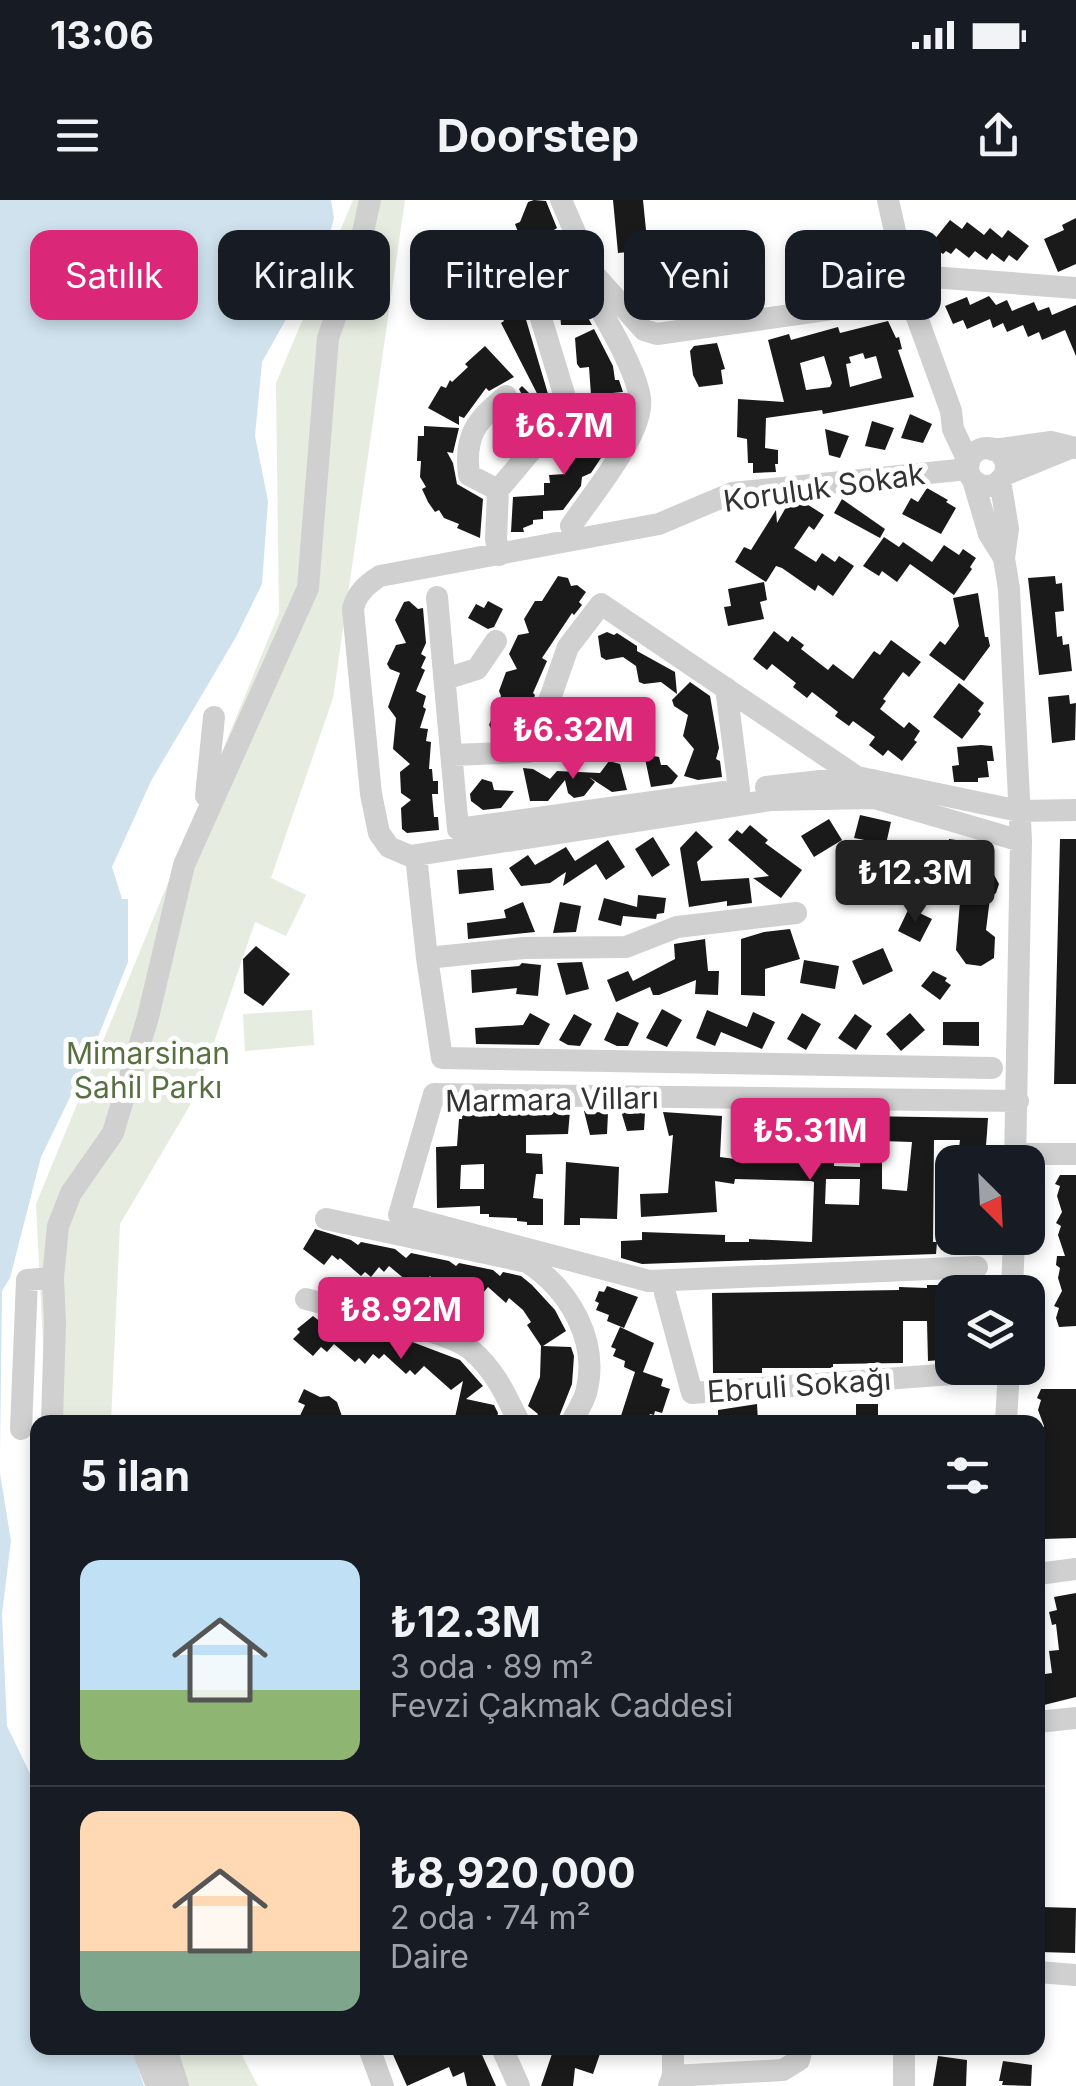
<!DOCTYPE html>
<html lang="tr">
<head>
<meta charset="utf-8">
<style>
  body { margin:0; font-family:Inter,sans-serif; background:#20242c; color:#f1f3f6; height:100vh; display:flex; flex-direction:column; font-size:38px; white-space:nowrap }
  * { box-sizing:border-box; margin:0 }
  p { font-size:32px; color:#9ea1a6 }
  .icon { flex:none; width:55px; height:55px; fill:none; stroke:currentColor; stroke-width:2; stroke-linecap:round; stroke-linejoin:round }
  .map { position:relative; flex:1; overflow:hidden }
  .panel { position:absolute; left:30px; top:1215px; width:1015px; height:640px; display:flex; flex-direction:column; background:#171b24; border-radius:20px; box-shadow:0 5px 15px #0003 }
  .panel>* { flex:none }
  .banner { position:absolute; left:30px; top:30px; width:1018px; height:90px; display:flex; gap:20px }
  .needle { width:65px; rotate:156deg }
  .buttons { position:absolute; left:935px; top:945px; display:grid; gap:20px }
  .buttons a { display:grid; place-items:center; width:110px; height:110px; border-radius:20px; background:#171b24; box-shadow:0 5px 15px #0003; font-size:50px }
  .price { position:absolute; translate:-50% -85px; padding:0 22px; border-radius:10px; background:#db2777; color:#fff; font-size:32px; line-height:65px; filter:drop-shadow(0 2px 5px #0008) }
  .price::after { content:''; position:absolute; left:50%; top:60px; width:30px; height:22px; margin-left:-15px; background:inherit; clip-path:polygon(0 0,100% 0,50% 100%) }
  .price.current { background:#222; color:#fff }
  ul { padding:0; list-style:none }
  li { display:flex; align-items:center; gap:30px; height:250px; padding:0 50px }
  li+li { border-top:2px solid #363941 }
  li span { display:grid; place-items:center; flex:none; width:280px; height:200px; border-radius:20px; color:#555 }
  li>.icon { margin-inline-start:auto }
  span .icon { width:120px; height:120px; fill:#fffc; stroke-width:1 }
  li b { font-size:42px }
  h2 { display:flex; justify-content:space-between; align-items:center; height:120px; padding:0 50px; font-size:42px }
  .pill { padding:0 35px; border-radius:20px; background:#171b24; box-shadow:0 5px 15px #0003; font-size:35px; line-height:90px }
  .pill.current { background:#db2777; color:#fff }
  .status { display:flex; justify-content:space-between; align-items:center; height:70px; padding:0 50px; background:#171b24; direction:ltr }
  .status svg { height:28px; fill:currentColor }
  header { display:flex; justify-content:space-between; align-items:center; height:130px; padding:0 50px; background:#171b24; font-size:45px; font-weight:700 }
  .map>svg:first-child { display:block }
  .green { fill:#e6ecdf }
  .water { fill:#cfe2ee }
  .building { fill:#1a1a1a; fill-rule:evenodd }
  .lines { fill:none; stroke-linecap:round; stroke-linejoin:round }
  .minor { stroke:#d0d0d0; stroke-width:22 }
  .labels { text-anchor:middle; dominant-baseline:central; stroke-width:10; stroke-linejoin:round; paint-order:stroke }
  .street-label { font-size:30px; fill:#333; stroke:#fff }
  .park-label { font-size:30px; fill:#56703f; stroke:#fff }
</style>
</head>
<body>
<div class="status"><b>13:06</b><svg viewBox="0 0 49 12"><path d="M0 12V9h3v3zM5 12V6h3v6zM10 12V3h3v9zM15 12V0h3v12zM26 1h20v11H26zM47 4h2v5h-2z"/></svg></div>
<header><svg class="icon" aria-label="menu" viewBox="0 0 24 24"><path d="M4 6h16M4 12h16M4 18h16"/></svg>Doorstep<svg class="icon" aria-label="share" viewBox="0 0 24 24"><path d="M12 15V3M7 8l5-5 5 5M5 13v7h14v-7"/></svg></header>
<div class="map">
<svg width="1076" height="1886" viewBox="0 0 1076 1886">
  <rect width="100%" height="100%" fill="#fff"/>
  <path class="green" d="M353,0H405L333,498L271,678L306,695L286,736L255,722L196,895L120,1024L111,1222H47L36,1004L279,413L276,183Z
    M312,810L314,845L245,851L243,814Z
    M173,1848H238L258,1886H184Z"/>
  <path class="water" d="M0,0H331L334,18L326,48L262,162L255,236L268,301L262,384L236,437L151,581L112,667L122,699H128V762L92,852L41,957L10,1078L2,1091L0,1252Z
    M0,1273L11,1341L2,1414L7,1526L37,1588L38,1848H132L144,1886H0Z"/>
  <path class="building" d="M534,0L546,1L557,28L546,35L548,40L538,55L561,56L564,63L574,68L577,75L572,85L574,92L592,125H561L558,91L533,88L524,93L522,106L551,204L535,221L519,189L522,186L545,209L501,123L504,121L502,117L511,113L495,80V75L528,59L515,24L520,22L528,2Z
    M613,0H643L648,50L618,53Z
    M1076,18V64L1058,72L1044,39L1064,30L1062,25Z
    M950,20L962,29L967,22L984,35L990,28L1002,38L1008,30L1029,46L1017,61L1009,55L1004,62L992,53L987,60L975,51L969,58L956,48L951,54L946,51L943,54L930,45Z
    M808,36H812L819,95L792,99L788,54L804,60Z
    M989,96L996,105L1007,100L1012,111L1034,102L1038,111L1049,107L1052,115L1076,105V156L1065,130L1042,140L1039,132L1028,137L1023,125L1007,132L1003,123L993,128L990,119L967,129L963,120L953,124L945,106L967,97L970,105Z
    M888,121L896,138L899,137L902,149L898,150L914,197L823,214L822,210L766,218L765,248L778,250V264H775L776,272L753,273V263H748L747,239L737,237L738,199L784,202L768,140L789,134L791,140L838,127L840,133ZM863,153L865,159L876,156L882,178L850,187L846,164L851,163L849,157ZM824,156L832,183L830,187L806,190L800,163Z
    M594,129L613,166L615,180H619L623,192L591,195L589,167L580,168L577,164L575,138Z
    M717,143L725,169L721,170L723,184L699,187L693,175L690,151L694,146Z
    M485,146L514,177L489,191L486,188L464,218L459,216V225L428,208L441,186L446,188L450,180L452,182L468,167L465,164Z
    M910,214L932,224L923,243L901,238Z
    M872,221L894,228L885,250L865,246Z
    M619,223L614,235L601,244V258L591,273L582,277L581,286L563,310L543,311V319L533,320V324L523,328L524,332H511L513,297L544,295V283H550L549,275L565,274L564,254H569V245H582V231L589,225Z
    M424,226L459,228L453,253L447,252L453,263L457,284L483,299L480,338L457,328L459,324L444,318L439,310L435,312L428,302L422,289L426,287L420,277L421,261H417L418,236H424Z
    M825,229L849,236L840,258L829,255Z
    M927,288L948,300L946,302L956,308L941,334L902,314L911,298L918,302Z
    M842,299L885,329L880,338L834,313Z
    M802,301L824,315L814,330L809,326L794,348L816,362L822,353L835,362L839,356L854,366L833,396L818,385L815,391L782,368L776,366L766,382L735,362L744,347L751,350L776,310L777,323L789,302Z
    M884,337L899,347L903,342L932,362L944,345L959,355L963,349L976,358L970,367L972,369L954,395L910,364L897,382L882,371L879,376L863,366Z
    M558,376L568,378L571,386L577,385L586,392L579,402L582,405L574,415L572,413L542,458L547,461L533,493L535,495L526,521L518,537L512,538L492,530L489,525L501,496L499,491L506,472L517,469L509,454L518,435L529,433L524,419L535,401H542Z
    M1055,376L1056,384L1062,383L1064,411L1055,412L1057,437L1062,436L1063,445L1069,444L1072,471L1039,475L1028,378Z
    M764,382L767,400L760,402L764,419L728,426L724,407L731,406L728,389Z
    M978,393L985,437H988L990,446L964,481L929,455L940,441L945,445L959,426L953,398Z
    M409,401L418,409L423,408L426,443L421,454L426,457L421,468L425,470L416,491L426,496L423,507L426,509L420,528L428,529L426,541L431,542L429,569H432L433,581H438V594H432L434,617H438L439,630L407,633L402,629L401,608L411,600L401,593L400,572L410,564L393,549L396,518L388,507L400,473L390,469L387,464L396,445L406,443L395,420L404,402Z
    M488,401L503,409L494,427L488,429L468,418L476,404L484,408Z
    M774,431L788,442L792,436L804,445L801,449L828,470L833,464L853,479L874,451L880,455L891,440L921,462L909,477L903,472L883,499L886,501L880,509L904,528L909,522L920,531L914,540L917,542L902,561L888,550L883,556L869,545L875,537L853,521L849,526L835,516L838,512L812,492L807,498L793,487L796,483L772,464L767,470L753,459Z
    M607,432L614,435L617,433L637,446V451L675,472L677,494L661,482L644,484L639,482L636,466L623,457L606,460L601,457L598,436Z
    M690,482L710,496L719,548L716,559L720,561L722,577L698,580L684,576L694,549L683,536L688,515L674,506L672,500Z
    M959,483L984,503L978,511L981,514L962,539L933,517Z
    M1069,495L1070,504L1076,503L1075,540L1052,543L1048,497Z
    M981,545L992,546L994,561H987L989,577L978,578V582H954L952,566L959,565L957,547Z
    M644,554L659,557L661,565H667L678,576L672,584L651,587Z
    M609,561L620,564L627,590L612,592L589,577L595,582L584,596L574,598L568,593L565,580L548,601H530L523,568L533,569L550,579L557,571L600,573Z
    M482,579L492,582L494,590L514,591L501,608L483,610L471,601L470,594Z
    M860,615L891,622L886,644L854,638Z
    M829,619L842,640L814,657L801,636Z
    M750,625L768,640L765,643L802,670L781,698L753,678L769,676L728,640L737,630L742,634Z
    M696,631L713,647L697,662L701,681L749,678L752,703L727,706V701L689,707L680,648Z
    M653,637L670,665L652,677L635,649Z
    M949,639L970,642L962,658L948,657Z
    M1060,639H1076V884H1054Z
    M608,640L625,667L606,680L596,664L563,686L566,672L550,683L521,686L509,668L528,655L535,665L566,647L575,661Z
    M932,652L943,685L919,693L908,660Z
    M963,665L993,673L999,684L996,693L990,698L986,730L995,737L994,758L981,766L966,764L956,750Z
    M492,668L494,690L459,694L457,670Z
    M638,695L666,698L664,713L657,714L656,719L623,716L621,726L598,720L604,698L637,707Z
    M523,702L535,732L468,739L467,723L506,718L504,710Z
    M560,702L581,706L576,732L553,733Z
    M909,708L932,719L920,742L898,731Z
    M790,729L800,759L765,769V796L741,795V739L764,732Z
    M705,739L708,771H719L718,795L695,794L696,780L659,795H653L650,787L616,802L607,780L628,771L633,781L675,759L674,744Z
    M256,746L290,774L263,806L244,793L243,759Z
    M883,748L893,771L863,785L852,761Z
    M804,760L839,766L835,789L800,783Z
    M582,762L589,789L566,795L557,763Z
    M522,763L541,765L538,796L516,794L517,788L472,793L471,770L519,766Z
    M933,771L947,778L945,781L951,785L940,800L921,786Z
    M662,809L682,820L667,847L646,838Z
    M707,810L747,827L753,812L775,822L762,849L721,832L715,846L696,838Z
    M617,812L639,823L628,846H617L604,840Z
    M530,813L550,824L539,845L476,844L475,828L523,825Z
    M802,813L821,824L806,850L787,839Z
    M910,813L925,830L901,851L886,834Z
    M574,814L592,824L580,846L568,845L559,840Z
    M855,814L872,826L856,850L838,838Z
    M943,822H979V846L943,845Z
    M463,909L570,911L568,934L526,935V953L542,954L543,974H536L533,998L543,999V1025H527V1022L517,1021V1018L489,1017V1014H480V1006L437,1008L436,947L457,946L459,919H462ZM484,964V989H460L461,965Z
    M584,911L608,913L607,934L590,935Z
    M621,911L645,913L644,930L627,931Z
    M663,912L722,916L720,957L750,961L737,914L988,918L987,933L985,957L958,956L960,940H934L933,1042H937L936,1054L642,1064L621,1058V1041L642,1040V1032L725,1035V1042H749V1039L812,1042L814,982L811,981L735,979L734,984L715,981L717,1012L641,1017L640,994L668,993L673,935L669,936ZM835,941H861L860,967L834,966ZM882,941L912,942L907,991L882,989ZM826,979H860L859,1005L825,1004Z
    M566,962L619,967L617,1019L580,1018V1025H564Z
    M1060,975H1076V1126L1059,1127L1056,1118L1059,1108L1054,1106L1062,1091L1058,1078L1060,1068L1056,1065L1057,1056H1065L1058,1035L1061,1026L1056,1023L1062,1012L1057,996L1060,986L1055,984Z
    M315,1029L351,1040L358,1045L361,1042L395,1049L406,1058L411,1053L449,1061L456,1066L459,1063L493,1070L500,1076L503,1072L521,1076L532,1085L555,1110L566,1131L543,1146L571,1147L574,1156L572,1184L557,1222H534L538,1214L528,1206L540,1177L541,1146L527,1125L531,1122L523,1110L509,1098L506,1103L488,1087L483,1093L477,1088L469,1098L463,1093L459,1097L438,1079L436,1081L430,1076L422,1086L416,1081L412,1085L389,1066L384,1072L379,1067L371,1077L365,1072L361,1076L340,1058L338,1060L332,1055L324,1065L303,1049Z
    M949,1038H975L977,1052L947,1053Z
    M927,1085H952V1159L928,1161L927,1121H903V1163L833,1164V1168H762V1173H713L712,1093L899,1090V1087L927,1088Z
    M607,1086L638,1097L624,1128L607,1121L609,1115L596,1110L599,1103L595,1101L599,1091L604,1092Z
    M313,1116L326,1126L330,1122L348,1138L357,1127L388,1135L401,1146L407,1140L460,1160L483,1186L466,1199L494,1205L498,1213L496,1222H454L463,1181L451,1190L424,1166L415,1175L410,1170L406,1174L384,1154L379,1159L373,1154L365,1164L359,1158L355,1162L334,1144L327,1152L321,1147L313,1156L293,1139L300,1132L297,1129Z
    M620,1127L654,1143L643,1172L663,1179L661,1186L670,1189L662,1213L655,1211L654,1215L650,1214L646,1222H619L635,1172L624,1167L625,1161L613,1156L616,1149L611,1147Z
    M304,1189L320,1197L329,1196L337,1202L344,1222H297L305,1205L298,1202Z
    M1041,1189H1076V1338L1043,1339L1039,1330L1042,1320L1038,1318L1045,1304L1040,1289L1043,1280L1038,1277L1045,1265L1040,1249L1043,1240L1038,1237L1044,1226L1038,1210L1041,1200L1037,1198Z
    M757,1204L758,1222H718V1210Z
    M856,1204H878V1222H856Z
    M1076,1393V1497L1040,1506L1038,1503V1475L1052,1473L1049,1451L1059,1450L1056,1424L1052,1425L1049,1412L1057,1410L1054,1397Z
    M1041,1707L1076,1708L1075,1753L1040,1752Z
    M390,1848H479L496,1886H467L464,1872L453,1877L449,1867L407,1886Z
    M554,1848H602L593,1874L575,1868L573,1886H541Z
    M938,1856L967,1860L966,1886H933Z
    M1003,1861L1032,1865L1031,1886L1002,1885L1003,1881H999Z"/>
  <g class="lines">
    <path class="minor" d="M561,0L592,72L644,130L657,134L910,98
      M888,0L910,98L951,211L953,229L969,263
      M905,75L1076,88
      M561,229L583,210L640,207
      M968 267a19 19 0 1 1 38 0a19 19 0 1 1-38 0Z
      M993,250L1051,242L1076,248
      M968,269L732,293L659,324L380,376C367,384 355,395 353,410L371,594L379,633L389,647L410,656L771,600L874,598L1021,641
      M1004,275L1070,248
      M973,280L989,334L1004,358
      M1000,280L1008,329L1004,358L1009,389L1021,641L1015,962
      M498,290L568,207L536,102
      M571,326C590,297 645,233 640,198C635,166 603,115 587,86
      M499,355L496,339L498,290L469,275C464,235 476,221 506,196
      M437,397L458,629L724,592
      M445,479L477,469L496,441
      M726,488L739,590
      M452,555L528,552L540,527L568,447L601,404L857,577L1019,611L1076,610
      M766,587L857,577
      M206,596L214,517
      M416,656L427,758L442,858L992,868
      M427,758L524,748L626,747L677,727L796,713
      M1015,954H1076
      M326,1019L527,1062C569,1089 600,1141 586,1193C583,1203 576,1213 572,1222
      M977,1067L649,1081L399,1015L434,894L1018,901
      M1012,1092L1014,1038
      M665,1093L692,1193L1008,1170
      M306,1099C341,1109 448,1130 470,1149C494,1169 505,1193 518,1220
      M52,1222L55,1123L53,1078L58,1026L71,993L113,933L148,817L184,665L308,388L328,138L360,46L370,0
      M1006,1222L1009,1168
      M21,1229L27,1080L53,1078
      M1038,1374L1076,1369
      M1038,1522L1076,1518
      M1038,1772L1076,1775
      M142,1848L157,1886
      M166,1848L178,1886
      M369,1848L383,1886
      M502,1848L519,1886
      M673,1876L783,1870L799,1860L802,1848
      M669,1886L673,1876V1848
      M904,1886V1848"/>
  </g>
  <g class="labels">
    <g class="street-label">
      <text transform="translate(824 287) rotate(-8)">Koruluk Sokak</text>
      <text transform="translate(552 899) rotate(-1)">Marmara Vilları</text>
      <text transform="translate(799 1185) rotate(-4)">Ebruli Sokağı</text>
    </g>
    <g class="park-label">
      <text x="148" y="853">Mimarsinan<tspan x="148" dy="34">Sahil Parkı</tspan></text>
    </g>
  </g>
</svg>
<div class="buttons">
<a><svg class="needle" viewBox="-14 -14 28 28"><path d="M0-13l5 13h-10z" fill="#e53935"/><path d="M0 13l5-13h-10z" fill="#9ea1a6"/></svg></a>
<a><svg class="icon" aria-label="layers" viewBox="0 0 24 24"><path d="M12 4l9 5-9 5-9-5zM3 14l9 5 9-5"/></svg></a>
</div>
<b class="price" style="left:564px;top:278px">₺6.7M</b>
<b class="price" style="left:573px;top:582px">₺6.32M</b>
<b class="price current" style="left:915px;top:725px">₺12.3M</b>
<b class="price" style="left:810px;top:983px">₺5.31M</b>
<b class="price" style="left:401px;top:1162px">₺8.92M</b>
<div class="banner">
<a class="pill current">Satılık</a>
<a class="pill">Kiralık</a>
<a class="pill">Filtreler</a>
<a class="pill">Yeni</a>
<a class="pill">Daire</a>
</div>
<section class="panel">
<h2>5 ilan<svg class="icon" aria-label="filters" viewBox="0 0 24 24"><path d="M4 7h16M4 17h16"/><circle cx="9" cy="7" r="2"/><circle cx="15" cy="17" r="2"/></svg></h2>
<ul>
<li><span style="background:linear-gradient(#bfe0f5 65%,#8fb573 0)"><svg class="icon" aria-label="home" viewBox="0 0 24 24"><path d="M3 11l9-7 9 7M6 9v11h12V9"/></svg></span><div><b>₺12.3M</b><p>3 oda · 89 m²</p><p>Fevzi Çakmak Caddesi</p></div></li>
<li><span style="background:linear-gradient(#ffd9b3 70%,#7fa58c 0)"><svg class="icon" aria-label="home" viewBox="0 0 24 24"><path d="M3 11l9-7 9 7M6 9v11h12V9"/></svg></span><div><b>₺8,920,000</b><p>2 oda · 74 m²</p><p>Daire</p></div></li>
</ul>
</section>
</div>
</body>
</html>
